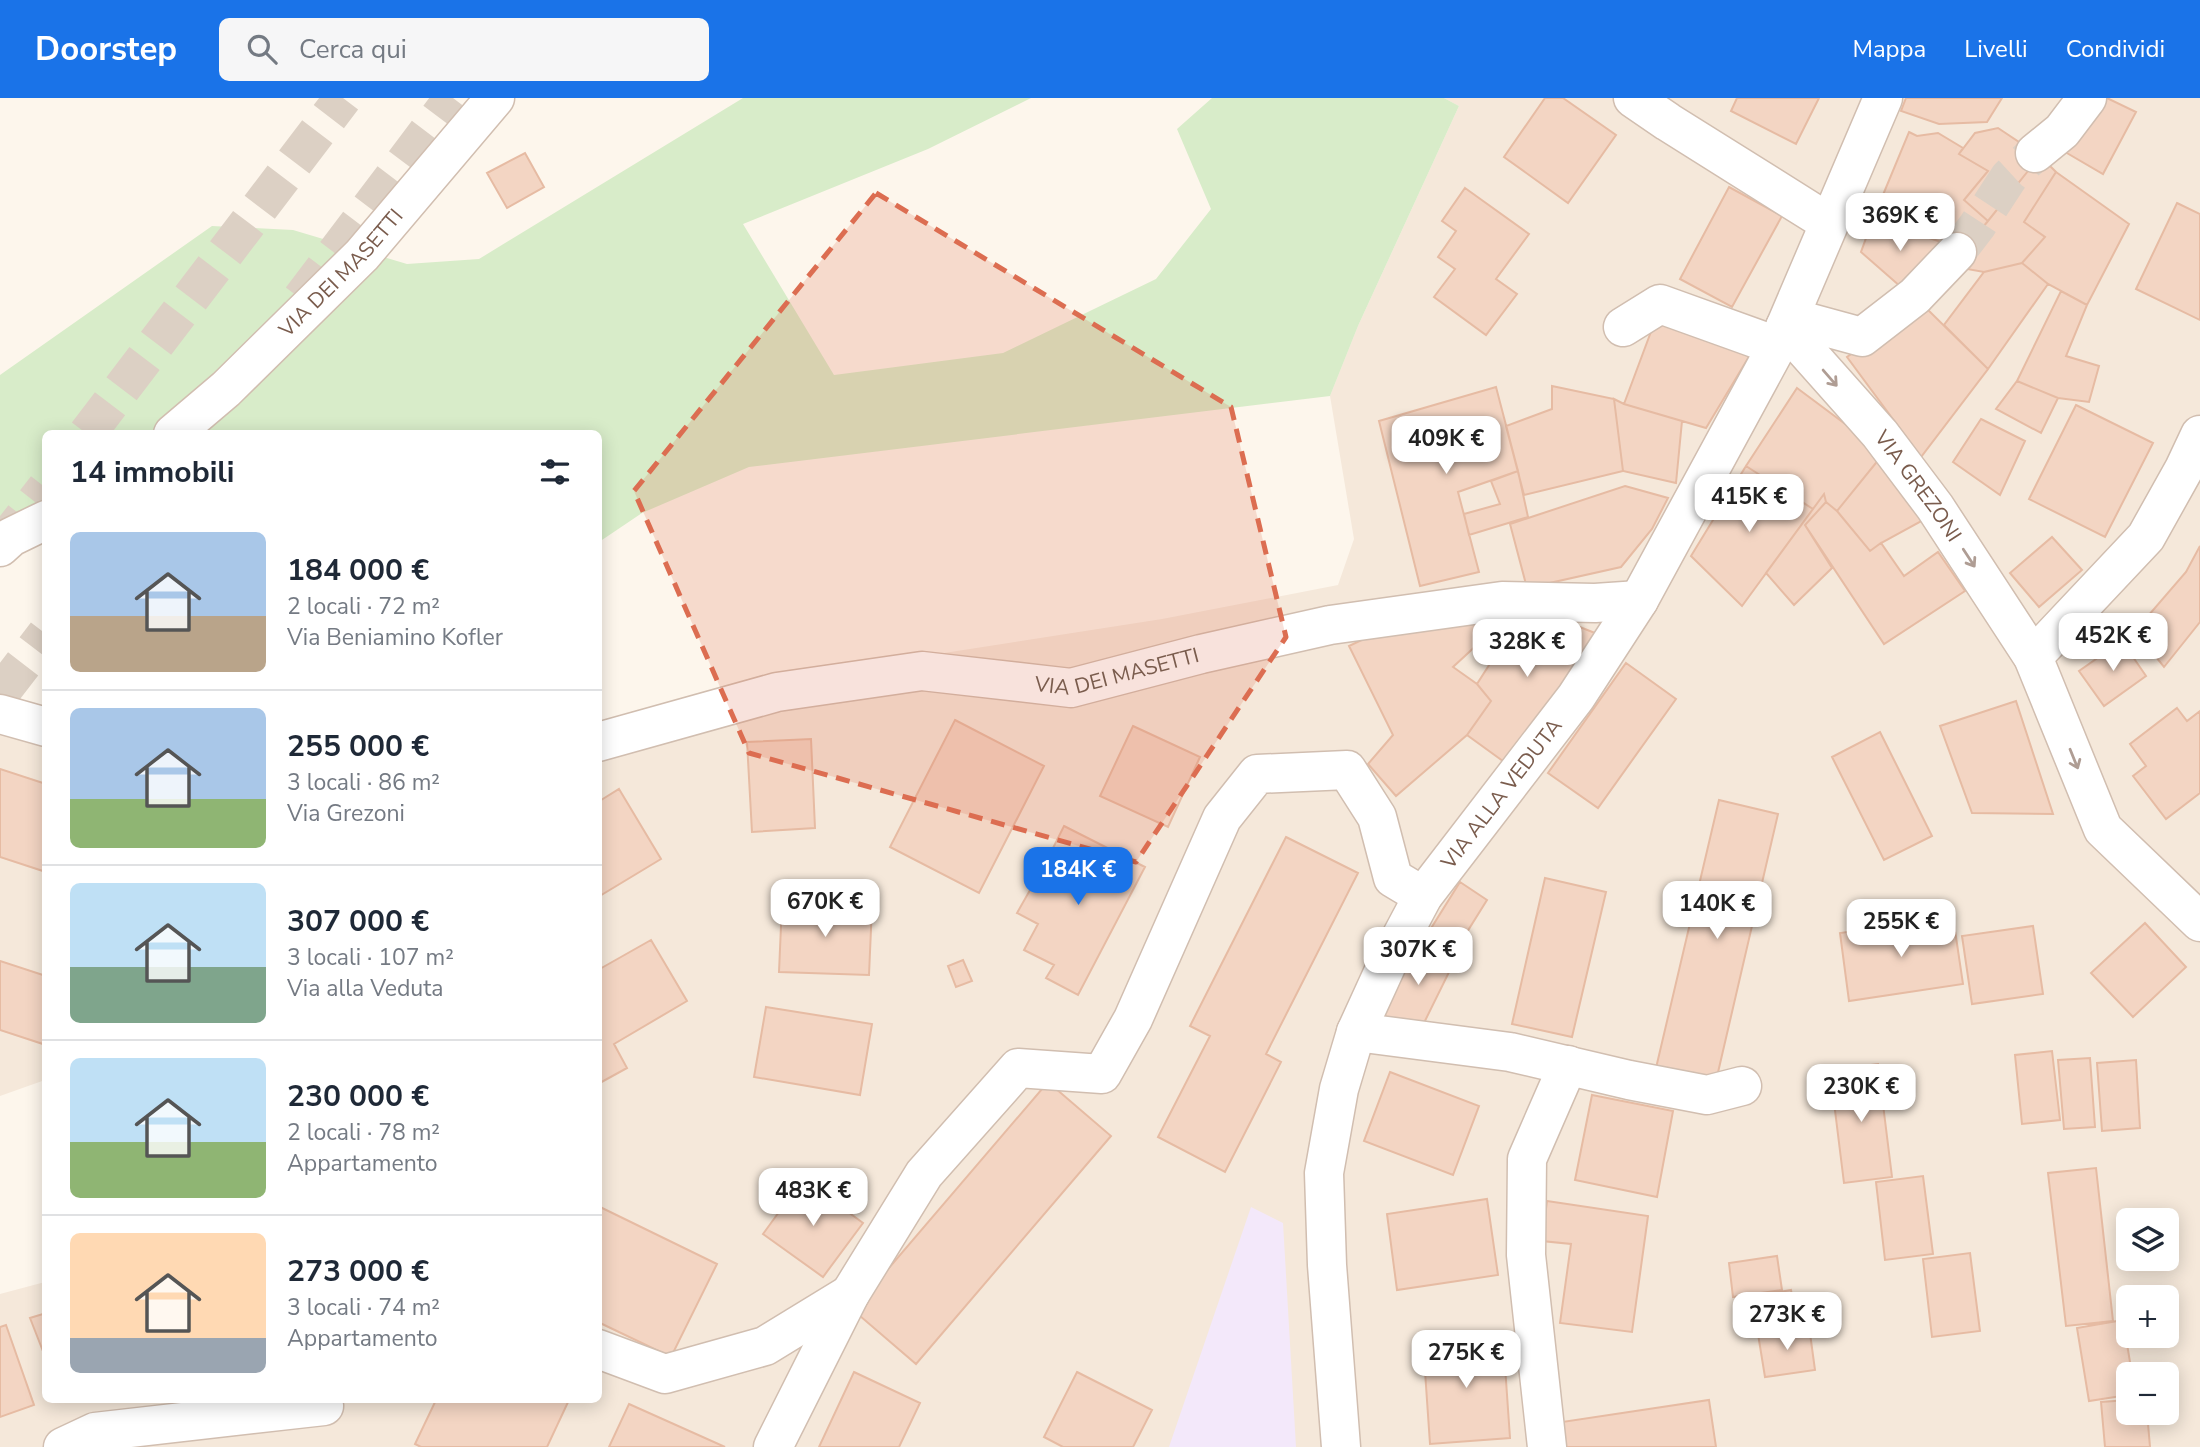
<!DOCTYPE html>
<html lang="it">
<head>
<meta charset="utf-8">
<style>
  body { margin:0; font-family:"Nunito Sans",sans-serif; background:#f6f6f7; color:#1f2937; height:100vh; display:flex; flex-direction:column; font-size:26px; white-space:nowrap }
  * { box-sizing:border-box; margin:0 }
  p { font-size:23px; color:#747a83 }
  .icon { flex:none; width:38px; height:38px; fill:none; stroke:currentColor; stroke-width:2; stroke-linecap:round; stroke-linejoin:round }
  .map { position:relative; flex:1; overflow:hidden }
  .side { position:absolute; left:42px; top:332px; width:560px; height:973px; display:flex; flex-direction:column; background:#fff; border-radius:10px; box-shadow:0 4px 18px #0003 }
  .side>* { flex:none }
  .fabs { position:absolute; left:2116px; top:1110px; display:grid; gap:14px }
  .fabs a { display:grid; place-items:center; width:63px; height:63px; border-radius:10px; background:#fff; box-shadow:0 4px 18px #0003; font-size:35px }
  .price { position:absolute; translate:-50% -60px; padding:0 16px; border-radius:14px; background:#fff; color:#222; font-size:23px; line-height:46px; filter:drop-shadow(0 2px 4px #0008) }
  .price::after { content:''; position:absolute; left:50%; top:42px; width:21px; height:16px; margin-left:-10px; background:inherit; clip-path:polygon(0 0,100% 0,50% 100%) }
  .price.active { background:#1a73e8; color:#fff }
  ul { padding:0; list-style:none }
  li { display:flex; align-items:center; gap:21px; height:175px; padding:0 28px }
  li+li { border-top:2px solid #e0e1e3 }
  li span { display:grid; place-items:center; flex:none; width:196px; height:140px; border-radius:10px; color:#555 }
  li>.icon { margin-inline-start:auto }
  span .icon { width:84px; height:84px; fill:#fffc; stroke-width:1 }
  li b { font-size:30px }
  h2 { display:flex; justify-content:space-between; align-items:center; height:84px; padding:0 28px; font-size:30px }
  header { display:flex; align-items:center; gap:42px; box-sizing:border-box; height:98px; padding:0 35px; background:#1a73e8; color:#fff }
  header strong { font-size:33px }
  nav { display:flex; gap:38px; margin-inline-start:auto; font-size:24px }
  .search { width:490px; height:63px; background:#f6f6f7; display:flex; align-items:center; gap:18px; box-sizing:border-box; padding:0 24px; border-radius:10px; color:#747a83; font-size:26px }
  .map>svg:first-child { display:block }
  .residential { fill:#f5e8da; fill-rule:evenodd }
  .education { fill:#f3e8fa }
  .green { fill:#d8ecc9 }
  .building { fill:#f3d5c3; stroke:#e6bba3; stroke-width:2 }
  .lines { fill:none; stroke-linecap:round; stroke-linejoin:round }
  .minor-tunnel { stroke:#dcd0c4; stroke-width:38; stroke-dasharray:38 19; stroke-linecap:butt }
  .highway-tunnel { stroke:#dcd0c4; stroke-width:38; stroke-dasharray:38 19; stroke-linecap:butt }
  .minor-casing { stroke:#d1beb0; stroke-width:41 }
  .minor { stroke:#fff; stroke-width:38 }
  .oneway { stroke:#af9d94 }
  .marked { fill:#dc6d51; fill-opacity:0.2; stroke:#dc6d51; stroke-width:5; stroke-dasharray:14 9; stroke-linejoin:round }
  .labels { text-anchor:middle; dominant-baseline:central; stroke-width:5; stroke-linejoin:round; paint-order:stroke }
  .street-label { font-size:21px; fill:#7a5c4d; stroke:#fffaf3 }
</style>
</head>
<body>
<header>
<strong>Doorstep</strong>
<div class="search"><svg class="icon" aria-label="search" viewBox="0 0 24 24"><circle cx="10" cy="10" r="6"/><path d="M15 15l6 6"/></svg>Cerca qui</div>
<nav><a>Mappa</a><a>Livelli</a><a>Condividi</a></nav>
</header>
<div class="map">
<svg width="2200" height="1349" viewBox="0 0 2200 1349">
  <rect width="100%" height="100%" fill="#fdf6ec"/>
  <path class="residential" d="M1444,0H2200V1349H0V1196L45,1184L46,1302H598L599,629L809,576L1162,521L1338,487L1354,441L1330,298L1358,228L1459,8ZM2128,1122H2166V1160H2128ZM2128,1199H2166V1237H2128ZM2128,1276H2166V1314H2128Z
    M0,621L46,630L45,982L0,998Z"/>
  <path class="education" d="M1251,1109L1283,1125L1296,1349H1169Z"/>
  <path class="green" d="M743,0H1031L928,51L743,126L834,277L1003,255L1156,181L1211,111L1177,31L1212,0H1444L1459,8L1358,228L1330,298L749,369L642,415L599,444L598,336H46L45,448L0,436V277L212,128L293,132L407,166L479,161Z"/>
  <path class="building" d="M1545,0H1563L1616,37L1568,105L1504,59Z
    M1737,0H1819L1796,46L1731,13Z
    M1906,0H2002L1987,24L1939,26L1901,13Z
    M2088,0H2107L2136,14L2103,76L2060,51Z
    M1998,30L2040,58L1988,123L1964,102L1988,73L1959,56L1975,35Z
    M1909,34L1917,38L1938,35L1963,50L1959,56L1988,73L1964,102L1988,123L1983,129L1987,134L1966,159L1944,145L1873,121Z
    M525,55L544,89L507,110L487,75Z
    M2040,58L2056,74L2024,124L2045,139L2022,165L1984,174L1967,171L1966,159L1987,134L1983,129Z
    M2056,74L2129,126L2087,207L2048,186L2022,165L2045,139L2024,124Z
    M1729,89L1782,118L1732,209L1680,181Z
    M1465,90L1529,136L1496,181L1517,196L1486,237L1434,199L1455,171L1438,159L1456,133L1442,123Z
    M2177,105L2200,116V222L2136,191Z
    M1873,121L1944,145L1909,196L1861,154Z
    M2022,165L2048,186L1988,271L1944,227L1984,174Z
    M2061,193L2087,207L2066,258L2099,268L2089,304L2058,300L2017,283Z
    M1922,206L1988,271L1921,359L1847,259Z
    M1655,223L1750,257L1706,330L1624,306Z
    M2017,283L2058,300L2041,335L1996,311Z
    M1552,288L1614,301L1623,373L1524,397L1506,328L1552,311Z
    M1496,289L1518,373L1458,394L1479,474L1420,488L1379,323Z
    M1797,290L1884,355L1837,413L1826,404L1824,396L1813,411L1746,368Z
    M1614,301L1624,306L1682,323L1676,385L1623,373Z
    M2076,307L2153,345L2105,439L2029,401Z
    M1981,321L2025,343L2000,397L1953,364Z
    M1884,355L1938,414L1881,445L1870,453L1837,413Z
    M1746,368L1813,411L1742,508L1691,458Z
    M1518,373L1528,419L1469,437L1464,416L1500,406L1491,383Z
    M1625,388L1668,400L1652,431L1621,469L1527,490L1510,426Z
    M1824,396L1826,404L1805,427L1832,470L1794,507L1766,475Z
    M1826,404L1837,413L1870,453L1881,445L1904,478L1938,454L1965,493L1884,546L1805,427Z
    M2052,439L2082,472L2039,509L2010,475Z
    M2200,448V524L2164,569L2135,533L2186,474Z
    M1527,508L1600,537L1507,666L1467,637L1491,603L1477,586Z
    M1484,514L1492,533L1453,569L1477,586L1491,603L1467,637L1396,698L1368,666L1393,637L1349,548L1412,518Z
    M2122,543L2146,578L2104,608L2079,573Z
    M1626,565L1676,601L1598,710L1548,675Z
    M2016,603L2053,716L1972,715L1940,628Z
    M2177,610L2187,623L2200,613V695L2166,721L2133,678L2146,668L2130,646Z
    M955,622L1044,668L979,795L890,749Z
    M1133,628L1200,659L1168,729L1100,698Z
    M1880,634L1932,738L1884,762L1832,659Z
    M811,641L815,730L752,734L747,644Z
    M0,671L46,686V774L0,759Z
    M619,691L661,761L598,799V704Z
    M1719,702L1778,716L1716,983L1656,970Z
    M1064,728L1145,769L1078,897L1046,880L1054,867L1024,852L1038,826L1017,815L1034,785L1049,793L1059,773L1045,766Z
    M1286,739L1358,775L1266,956L1281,964L1225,1074L1158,1039L1210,938L1190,928Z
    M1545,780L1606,794L1572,939L1512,926Z
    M1460,784L1487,802L1457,850L1430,832Z
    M782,805L872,808L869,877L779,874Z
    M1953,819L1963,886L1849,903L1840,835Z
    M2145,825L2186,869L2133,919L2091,875Z
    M2033,828L2043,896L1972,906L1962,838Z
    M651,842L687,903L614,946L627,970L598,986V872Z
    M1418,843L1455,862L1419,935L1381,916Z
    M963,862L972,883L956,889L948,868Z
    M0,863L46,878V947L0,932Z
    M766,909L872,926L860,997L754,979Z
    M2052,953L2060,1022L2022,1026L2015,957Z
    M2090,960L2095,1029L2064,1031L2058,962Z
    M2136,962L2140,1030L2102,1033L2097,965Z
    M1878,966L1892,1079L1844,1085L1830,972Z
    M1390,974L1479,1008L1453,1077L1364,1043Z
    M1048,984L1111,1038L916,1266L853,1212Z
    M1592,997L1673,1013L1657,1099L1575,1082Z
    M2096,1070L2113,1223L2066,1228L2048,1075Z
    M1923,1078L1933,1156L1885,1162L1876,1084Z
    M803,1081L863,1125L823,1179L763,1136Z
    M1487,1101L1498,1177L1397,1192L1387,1116Z
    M1547,1103L1648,1118L1632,1234L1560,1225L1571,1146L1542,1143Z
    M598,1108L717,1166L671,1259L598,1224Z
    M1970,1155L1980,1233L1932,1239L1923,1161Z
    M1777,1158L1782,1192L1733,1199L1729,1165Z
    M1791,1192L1798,1230L1752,1237L1746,1200Z
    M46,1215V1261L30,1220Z
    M2123,1222L2132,1276H2128V1297L2089,1303L2077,1230Z
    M6,1227L34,1307L0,1319V1229Z
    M1809,1228L1815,1272L1765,1279L1758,1236Z
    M1503,1239L1510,1340L1430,1346L1423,1244Z
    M854,1274L920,1305L899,1349H819Z
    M1077,1274L1152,1312L1133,1349H1063L1044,1339Z
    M436,1302H569L547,1349H421L415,1346Z
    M1709,1302L1716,1349H1566L1562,1324Z
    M2128,1302V1314H2147L2150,1349H2105L2101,1304Z
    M629,1306L725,1349H609Z"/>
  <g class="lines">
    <path class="minor-tunnel" d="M1957,154L1977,128L2009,79L2035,55"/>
    <path class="highway-tunnel" d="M301,201L453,0
      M87,336L343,0
      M0,449L46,390
      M0,596L46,536"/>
    <g class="minor-casing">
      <g id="minor">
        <path d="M1633,0L1668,24L1829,125"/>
        <path d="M2035,55L2062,33L2087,0"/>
        <path id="s1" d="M1957,154L1915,198L1862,239L1807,224L1785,229L1880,336L1935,409L2033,559L2103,731L2200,824"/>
        <path d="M1623,229L1660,206L1777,248"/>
        <path id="s2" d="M173,336L226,291L362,157L495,0"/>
        <path d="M0,449L11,439L46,422"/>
        <path d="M2033,559L2146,439L2184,371L2200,337"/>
        <path d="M0,616L46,629"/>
        <path id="s3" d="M598,644L777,594L922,573L1071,590L1201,556L1330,527L1502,503L1595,505L1639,502"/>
        <path d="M1356,934L1510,954L1629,982L1707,997L1742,988"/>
        <path d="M598,1251L665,1276L765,1248L850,1196"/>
        <path d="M63,1349L95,1334L324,1308"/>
        <path d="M773,1349L850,1196L924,1076L1018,970L1102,976L1133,921L1222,720L1257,676L1347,672L1377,719L1393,780L1423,798"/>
        <path id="s4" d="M1341,1349L1327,1167L1324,1075L1339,991L1356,934L1388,864L1423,798L1576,599L1639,502L1777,248L1883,0"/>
        <path d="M1547,1349L1526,1157L1527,1061L1568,967"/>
      </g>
    </g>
    <use href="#minor" class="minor"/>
  </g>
  <defs><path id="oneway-shaft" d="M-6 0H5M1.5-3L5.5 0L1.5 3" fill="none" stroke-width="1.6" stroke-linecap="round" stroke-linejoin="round" transform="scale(1.75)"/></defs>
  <g class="oneway">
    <use href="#oneway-shaft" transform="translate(1830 280) rotate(49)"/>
    <use href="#oneway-shaft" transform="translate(1969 460) rotate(57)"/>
    <use href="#oneway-shaft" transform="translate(2074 661) rotate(68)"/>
  </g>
  <path class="marked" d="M876,95L1231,309L1286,539L1136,764L749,655L634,393Z"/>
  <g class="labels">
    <g class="street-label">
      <text stroke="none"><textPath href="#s2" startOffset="233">VIA DEI MASETTI</textPath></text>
      <text stroke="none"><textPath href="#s1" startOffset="415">VIA GREZONI</textPath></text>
      <text stroke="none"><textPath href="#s3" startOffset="530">VIA DEI MASETTI</textPath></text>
      <text stroke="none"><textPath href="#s4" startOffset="700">VIA ALLA VEDUTA</textPath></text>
    </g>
  </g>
</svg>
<div class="fabs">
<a><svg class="icon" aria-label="layers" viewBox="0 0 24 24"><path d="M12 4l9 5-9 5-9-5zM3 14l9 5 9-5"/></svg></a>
<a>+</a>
<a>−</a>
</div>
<b class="price" style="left:1900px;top:155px">369K €</b>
<b class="price" style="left:1446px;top:378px">409K €</b>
<b class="price" style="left:1749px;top:436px">415K €</b>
<b class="price" style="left:2113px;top:575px">452K €</b>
<b class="price" style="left:1527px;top:581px">328K €</b>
<b class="price active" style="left:1078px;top:809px">184K €</b>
<b class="price" style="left:825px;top:841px">670K €</b>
<b class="price" style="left:1717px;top:843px">140K €</b>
<b class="price" style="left:1901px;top:861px">255K €</b>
<b class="price" style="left:1418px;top:889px">307K €</b>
<b class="price" style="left:1861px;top:1026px">230K €</b>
<b class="price" style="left:813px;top:1130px">483K €</b>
<b class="price" style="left:1787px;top:1254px">273K €</b>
<b class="price" style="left:1466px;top:1292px">275K €</b>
<section class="side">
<h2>14 immobili<svg class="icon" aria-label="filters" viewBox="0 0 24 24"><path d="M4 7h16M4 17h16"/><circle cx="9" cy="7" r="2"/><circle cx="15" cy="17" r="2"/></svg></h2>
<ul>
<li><span style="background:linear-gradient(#a9c7e8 60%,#b9a48a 0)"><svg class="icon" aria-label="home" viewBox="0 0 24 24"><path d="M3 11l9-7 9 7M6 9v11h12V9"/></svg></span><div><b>184 000 €</b><p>2 locali · 72 m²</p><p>Via Beniamino Kofler</p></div></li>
<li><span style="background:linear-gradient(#a9c7e8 65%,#8fb573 0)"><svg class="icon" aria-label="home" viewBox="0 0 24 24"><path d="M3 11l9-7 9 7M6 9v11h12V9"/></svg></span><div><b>255 000 €</b><p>3 locali · 86 m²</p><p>Via Grezoni</p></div></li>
<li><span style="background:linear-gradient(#bfe0f5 60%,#7fa58c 0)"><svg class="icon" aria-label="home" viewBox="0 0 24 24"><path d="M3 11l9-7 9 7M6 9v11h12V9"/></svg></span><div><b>307 000 €</b><p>3 locali · 107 m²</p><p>Via alla Veduta</p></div></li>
<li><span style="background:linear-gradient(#bfe0f5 60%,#8fb573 0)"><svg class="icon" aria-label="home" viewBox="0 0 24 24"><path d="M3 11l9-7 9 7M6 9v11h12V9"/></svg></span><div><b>230 000 €</b><p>2 locali · 78 m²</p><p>Appartamento</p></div></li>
<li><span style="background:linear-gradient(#ffd9b3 75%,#9aa5b1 0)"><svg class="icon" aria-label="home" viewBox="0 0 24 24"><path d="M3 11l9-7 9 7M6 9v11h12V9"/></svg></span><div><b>273 000 €</b><p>3 locali · 74 m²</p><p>Appartamento</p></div></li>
</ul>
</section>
</div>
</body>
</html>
